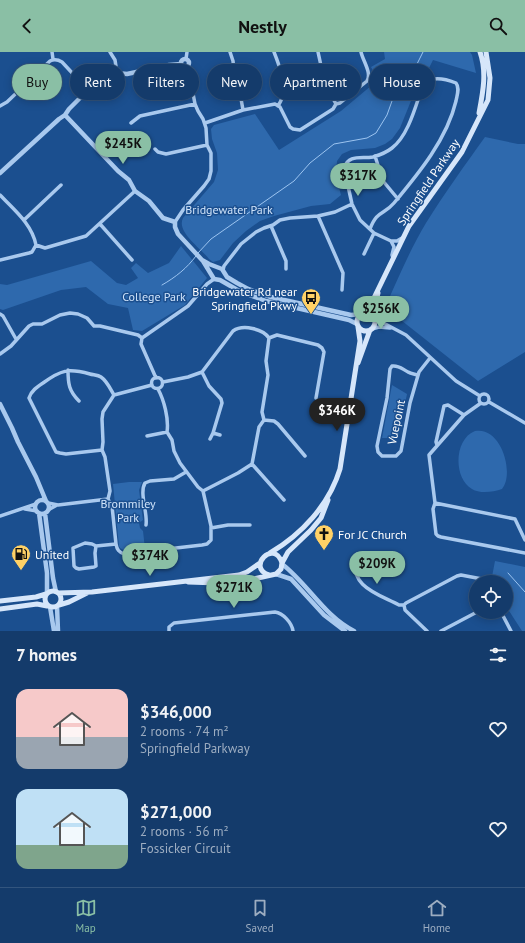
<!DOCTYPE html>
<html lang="en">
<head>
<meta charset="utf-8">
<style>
  body { margin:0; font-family:"PT Sans",sans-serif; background:#214673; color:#f1f3f6; height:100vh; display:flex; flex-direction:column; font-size:15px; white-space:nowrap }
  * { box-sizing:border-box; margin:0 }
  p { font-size:13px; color:#9dadc1 }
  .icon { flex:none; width:22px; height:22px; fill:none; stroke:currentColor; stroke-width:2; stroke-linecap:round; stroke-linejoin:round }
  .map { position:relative; height:579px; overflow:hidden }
  .side { display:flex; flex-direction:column; background:#143b6b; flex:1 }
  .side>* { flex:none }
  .banner { position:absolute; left:12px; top:12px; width:501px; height:36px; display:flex; gap:8px }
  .tools { position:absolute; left:469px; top:523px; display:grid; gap:8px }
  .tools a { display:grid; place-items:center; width:44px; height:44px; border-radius:50%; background:#143b6b; box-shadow:0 2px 10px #0003,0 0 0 1px #33557e; font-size:20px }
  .price { position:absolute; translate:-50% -34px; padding:0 9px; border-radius:14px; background:#8abfa5; color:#111; font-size:13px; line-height:26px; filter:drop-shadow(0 1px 2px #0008) }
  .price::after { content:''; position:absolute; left:50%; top:24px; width:12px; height:9px; margin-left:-6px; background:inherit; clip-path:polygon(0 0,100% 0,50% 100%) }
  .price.active { background:#222; color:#fff }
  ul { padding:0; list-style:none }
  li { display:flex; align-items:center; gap:12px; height:100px; padding:0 16px }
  li span { display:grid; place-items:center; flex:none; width:112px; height:80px; border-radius:12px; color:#555 }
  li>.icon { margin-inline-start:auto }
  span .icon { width:48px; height:48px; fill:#fffc; stroke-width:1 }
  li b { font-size:17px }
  h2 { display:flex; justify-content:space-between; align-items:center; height:48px; padding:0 16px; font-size:17px }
  .pill { padding:0 14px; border-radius:18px; background:#143b6b; box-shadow:0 2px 10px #0003,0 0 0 1px #33557e; font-size:14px; line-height:36px }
  .pill.active { background:#8abfa5; color:#111 }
  header { display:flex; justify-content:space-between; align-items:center; height:52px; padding:0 16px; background:#8abfa5; color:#111; font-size:18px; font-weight:600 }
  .tabs { display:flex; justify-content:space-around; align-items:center; height:56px; border-top:1px solid #33557e; background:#143b6b; font-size:11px; color:#9dadc1 }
  .tabs a { display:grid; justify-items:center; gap:2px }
  .tabs .active { color:#8abfa5 }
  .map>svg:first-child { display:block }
  .green { fill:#2e69ad }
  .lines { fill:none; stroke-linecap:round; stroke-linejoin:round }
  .stream { stroke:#9cc4f0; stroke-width:1 }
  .minor { stroke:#a9c9ee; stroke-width:3.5 }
  .tertiary { stroke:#a9c9ee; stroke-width:4.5 }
  .secondary { stroke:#d6e6fa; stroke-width:5 }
  .labels { text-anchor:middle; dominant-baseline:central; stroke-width:3; stroke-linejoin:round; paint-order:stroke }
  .street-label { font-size:12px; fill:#fff; stroke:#1b4f8f }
  .park-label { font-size:12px; fill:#cfe3fa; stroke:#1b4f8f }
  .poi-label { font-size:12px; fill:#fff; stroke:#1b4f8f; text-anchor:start }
</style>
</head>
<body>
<header><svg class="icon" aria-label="back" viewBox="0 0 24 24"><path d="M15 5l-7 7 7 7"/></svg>Nestly<svg class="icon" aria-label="search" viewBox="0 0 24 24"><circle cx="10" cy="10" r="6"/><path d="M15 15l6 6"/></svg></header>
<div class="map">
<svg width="525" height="579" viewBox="0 0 525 579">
  <rect width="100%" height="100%" fill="#1b4f8f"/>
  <path class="green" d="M384,0H470L472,3L476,21L433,8L426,22L419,29L400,76L392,87L385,92L375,96L351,98L342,102L337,109L336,124L341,143L330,152L311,154L274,164L260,169L246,179L233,191L220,208L213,210L209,207C201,196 176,180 183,166L214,130L218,118L217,101L212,87L211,77L214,73L255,62L279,98L341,59L378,28L371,15L385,7Z
    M485,85L518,92H525V300L478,329L392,261L387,251C399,224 411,196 426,171C444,142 465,113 485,85Z
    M181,194L207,226L185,253L142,279L133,278L128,256L108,252L86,235L61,238L3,258L0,257V232L7,233L91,209L117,231L126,233L138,226L131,216L136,211L148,221L169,211Z
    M392,333L407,342L398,386H382Z
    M475,379C501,374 515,421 502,437C493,440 480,442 472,437C453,426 454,387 475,379Z
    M129,430H142L139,438L143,468L139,471L140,476L143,479L145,497L125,499L120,496L119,494L113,432Z
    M495,509L525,515V579H522L506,554V530H491Z"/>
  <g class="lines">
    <path class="stream" d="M198,201L211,187L294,129L310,111L334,92L367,86L376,81L387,63L392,49L412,22L423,0
      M162,233C176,225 187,216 196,204
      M508,521L525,540"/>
    <path class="minor" d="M52,0L53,7
      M110,0L115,8L117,21
      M230,0L233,9L235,28L240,41L243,58
      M274,0C278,10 284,27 284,38C284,44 281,49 278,54
      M186,7L187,0
      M336,52L340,51L367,29C372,21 363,9 361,0
      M0,54L7,50L50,9C54,7 57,7 62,10L88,38
      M131,71L140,64L195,52
      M205,71L243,58L275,52L280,55L290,75L293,77L300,78L333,57L336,52L325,32L318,0
      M155,97L158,100L166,102L207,93
      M375,104L383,129L398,147
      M0,143C14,158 32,172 36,193L45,196L86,184L135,139
      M318,164L335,160L352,152
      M24,168L61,133
      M175,170L183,158L204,134L209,127L211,119V101L207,93L206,76L203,67L198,59L195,52L188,15
      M100,172L132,208
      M271,174L286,209V217
      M370,177C377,158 384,163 394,151C419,121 447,87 456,49C457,43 460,36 456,31C446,27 431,23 423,33C416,52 409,83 392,96C387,100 380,103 373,105C361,107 349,102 344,116L352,152L360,168L374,181L391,189L394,195L392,203L393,206
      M391,189H397L402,186
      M364,202L374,181
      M0,208L29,201L32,200L36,193
      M223,218L224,214L241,192L256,180L264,176L273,173L280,168L290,166L318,164L343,221L342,238
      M0,262L3,264L16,287
      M374,266L406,283L456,329L480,344
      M372,277L379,275L390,276
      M269,286L277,283L318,293L322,296L324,300L316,346
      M0,302L11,294L29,274L33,272H42L60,263L70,261L78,262L87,266L94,274H100L138,283L142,286
      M68,318C68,332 69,339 79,349
      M202,320L209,334L221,347L222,351L213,381
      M418,323C415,322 411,322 408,320C402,317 399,313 392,314L390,317L387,346L377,394L378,400L382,404H396L401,399L410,351L419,320L430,306
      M151.5 331a5.5 5.5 0 1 1 11 0a5.5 5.5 0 1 1-11 0Z
      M156,326L141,292L142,286L188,254L207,232L214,227
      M163,330L188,325L202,320L233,279C243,272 263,277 269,286L266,309L268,323L262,360L264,368L259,375L252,412L238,421L203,439
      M479 347a5 5 0 1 1 10 0a5 5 0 1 1-10 0Z
      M489,350L525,371
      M481,351L464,363L429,403L435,451L433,457L436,482L438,484L441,485L525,501
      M264,368L274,369L278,372L305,404
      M147,384L167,380
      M210,387L213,381L220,383
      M437,393L436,390L444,354L448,353L464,363
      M102,398L66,402L60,401L56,400L29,346C31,339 37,335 43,331C61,318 68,316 90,322C93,323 98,323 101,325C107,329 111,338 114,343
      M252,412L284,448
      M108,447L112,454L116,492C117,498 119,500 124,502L202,493L207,492L211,488V474L203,439L198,435L180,411L174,399L172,388L167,380C169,367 164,348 158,337
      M108,447L110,439L105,405L102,398L103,390L102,367L103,360L114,343L152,333
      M48,451L58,453L108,447
      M435,451L515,467L525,488
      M25,457L37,459
      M48,458L57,453
      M0,464L36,452
      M146,473C148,461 139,441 145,431L150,429L174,427L186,420
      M211,476L228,473H250
      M96,494L95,501L96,514L94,515L79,517L76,516L74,514L73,496L85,491L92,492L96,494L116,492
      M357,502L355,504C350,535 376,541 399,553H404
      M501,560L511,579
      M169,579V575L174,571L275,560C283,561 292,571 293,579
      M427,579L405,558L404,553L406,551L457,524L461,523L482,527L485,530
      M441,579L477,560"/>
    <path class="tertiary" d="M181 11a4 4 0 1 1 8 0a4 4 0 1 1-8 0Z
      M65,63L118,119L129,128L135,139L149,149L163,166L175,170V175L178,182L202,208L209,212L222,217L227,225L237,231L248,237L271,245L351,263L361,262
      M0,121L59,67L65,63L69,57L88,38L117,21L127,22L169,13L181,12
      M203,209L214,227L220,228L241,240L266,249L349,268L357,272
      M0,352L12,376L18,390L36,425L46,449
      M35 455a7 7 0 1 1 14 0a7 7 0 1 1-14 0Z
      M39,461L47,521V541
      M45,461L53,526L56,540
      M282,512C308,532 324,564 354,579
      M276,522L291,527L324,563L345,579
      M57,554L58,579
      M50,555L54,579"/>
    <path class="secondary" d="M479,61C483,40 487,20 480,0
      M357 270a9 9 0 1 1 18 0a9 9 0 1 1-18 0Z
      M364,261L372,250L409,174L462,100L488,48L490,26L486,0
      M373,263L378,241
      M358,311L370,278
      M270,501C302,482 329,453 340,417L360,289L358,275
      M269,523C246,516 274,486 282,511
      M188,530L218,531L249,528L276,522L281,517L282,511L288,500L311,478L321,466L328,448
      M45 547a8 8 0 1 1 16 0a8 8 0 1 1-16 0Z
      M58,541L92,540L239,523L247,520L260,511
      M0,549L36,545L46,542
      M59,553L69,550L87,541
      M0,557L37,552L47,554"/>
  </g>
  <defs>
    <g id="bus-pin" transform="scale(1)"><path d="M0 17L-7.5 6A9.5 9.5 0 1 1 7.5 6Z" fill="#ffd166" stroke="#1b4f8f"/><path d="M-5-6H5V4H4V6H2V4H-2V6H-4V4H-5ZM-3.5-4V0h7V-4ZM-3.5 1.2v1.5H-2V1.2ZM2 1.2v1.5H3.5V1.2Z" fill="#111"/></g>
    <g id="church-pin" transform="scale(1)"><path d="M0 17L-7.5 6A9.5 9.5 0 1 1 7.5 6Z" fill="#ffd166" stroke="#1b4f8f"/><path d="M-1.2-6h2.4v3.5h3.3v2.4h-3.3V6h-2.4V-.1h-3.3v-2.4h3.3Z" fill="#111"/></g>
    <g id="fuel-pin" transform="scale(1)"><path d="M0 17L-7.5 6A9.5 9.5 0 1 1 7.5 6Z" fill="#ffd166" stroke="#1b4f8f"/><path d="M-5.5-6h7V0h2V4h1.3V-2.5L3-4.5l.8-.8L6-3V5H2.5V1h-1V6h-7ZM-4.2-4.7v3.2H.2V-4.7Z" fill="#111"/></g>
  </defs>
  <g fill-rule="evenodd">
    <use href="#bus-pin" x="311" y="246"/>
    <use href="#church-pin" x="324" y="482"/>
    <use href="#fuel-pin" x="21" y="502"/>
  </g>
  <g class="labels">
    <g class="street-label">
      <text transform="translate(428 130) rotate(-56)">Springfield Parkway</text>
      <text transform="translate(396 370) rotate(-78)">Vuepoint</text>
    </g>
    <g class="park-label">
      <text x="229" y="157">Bridgewater Park</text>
      <text x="154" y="244">College Park</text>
      <text x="128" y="451">Brommiley<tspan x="128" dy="14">Park</tspan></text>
    </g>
    <g class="poi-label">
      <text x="297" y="239" text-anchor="end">Bridgewater Rd near<tspan x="297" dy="14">Springfield Pkwy</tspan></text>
      <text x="338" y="482">For JC Church</text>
      <text x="35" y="502">United</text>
    </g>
  </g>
</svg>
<div class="tools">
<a><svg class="icon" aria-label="locate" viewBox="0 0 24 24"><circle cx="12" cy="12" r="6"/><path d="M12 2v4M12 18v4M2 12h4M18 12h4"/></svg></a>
</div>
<b class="price" style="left:123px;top:113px">$245K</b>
<b class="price" style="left:358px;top:145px">$317K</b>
<b class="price" style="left:381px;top:278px">$256K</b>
<b class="price active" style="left:337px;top:380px">$346K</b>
<b class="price" style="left:150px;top:525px">$374K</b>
<b class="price" style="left:377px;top:533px">$209K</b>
<b class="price" style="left:234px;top:557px">$271K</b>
<div class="banner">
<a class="pill active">Buy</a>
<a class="pill">Rent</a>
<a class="pill">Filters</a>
<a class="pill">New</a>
<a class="pill">Apartment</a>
<a class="pill">House</a>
</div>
</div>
<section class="side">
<h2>7 homes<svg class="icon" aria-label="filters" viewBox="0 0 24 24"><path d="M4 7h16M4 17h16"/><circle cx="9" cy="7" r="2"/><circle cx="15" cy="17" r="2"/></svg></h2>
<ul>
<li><span style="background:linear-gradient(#f6c9c9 60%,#9aa5b1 0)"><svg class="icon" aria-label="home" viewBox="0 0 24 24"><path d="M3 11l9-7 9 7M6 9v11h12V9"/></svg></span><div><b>$346,000</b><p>2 rooms · 74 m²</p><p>Springfield Parkway</p></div><svg class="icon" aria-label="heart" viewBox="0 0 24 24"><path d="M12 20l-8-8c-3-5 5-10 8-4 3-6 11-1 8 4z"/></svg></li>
<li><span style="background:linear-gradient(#bfe0f5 70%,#7fa58c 0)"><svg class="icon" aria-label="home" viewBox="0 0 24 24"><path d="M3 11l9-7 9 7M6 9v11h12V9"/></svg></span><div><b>$271,000</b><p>2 rooms · 56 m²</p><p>Fossicker Circuit</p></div><svg class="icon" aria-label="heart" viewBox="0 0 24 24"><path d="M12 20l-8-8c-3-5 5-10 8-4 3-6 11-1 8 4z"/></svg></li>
</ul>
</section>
<nav class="tabs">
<a class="active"><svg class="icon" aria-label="map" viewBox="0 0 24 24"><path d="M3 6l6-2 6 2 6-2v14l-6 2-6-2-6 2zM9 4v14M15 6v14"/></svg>Map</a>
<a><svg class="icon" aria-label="saved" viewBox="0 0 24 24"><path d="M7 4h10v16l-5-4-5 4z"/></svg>Saved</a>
<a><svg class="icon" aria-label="home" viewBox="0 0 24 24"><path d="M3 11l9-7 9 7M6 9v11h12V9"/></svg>Home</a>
</nav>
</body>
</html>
